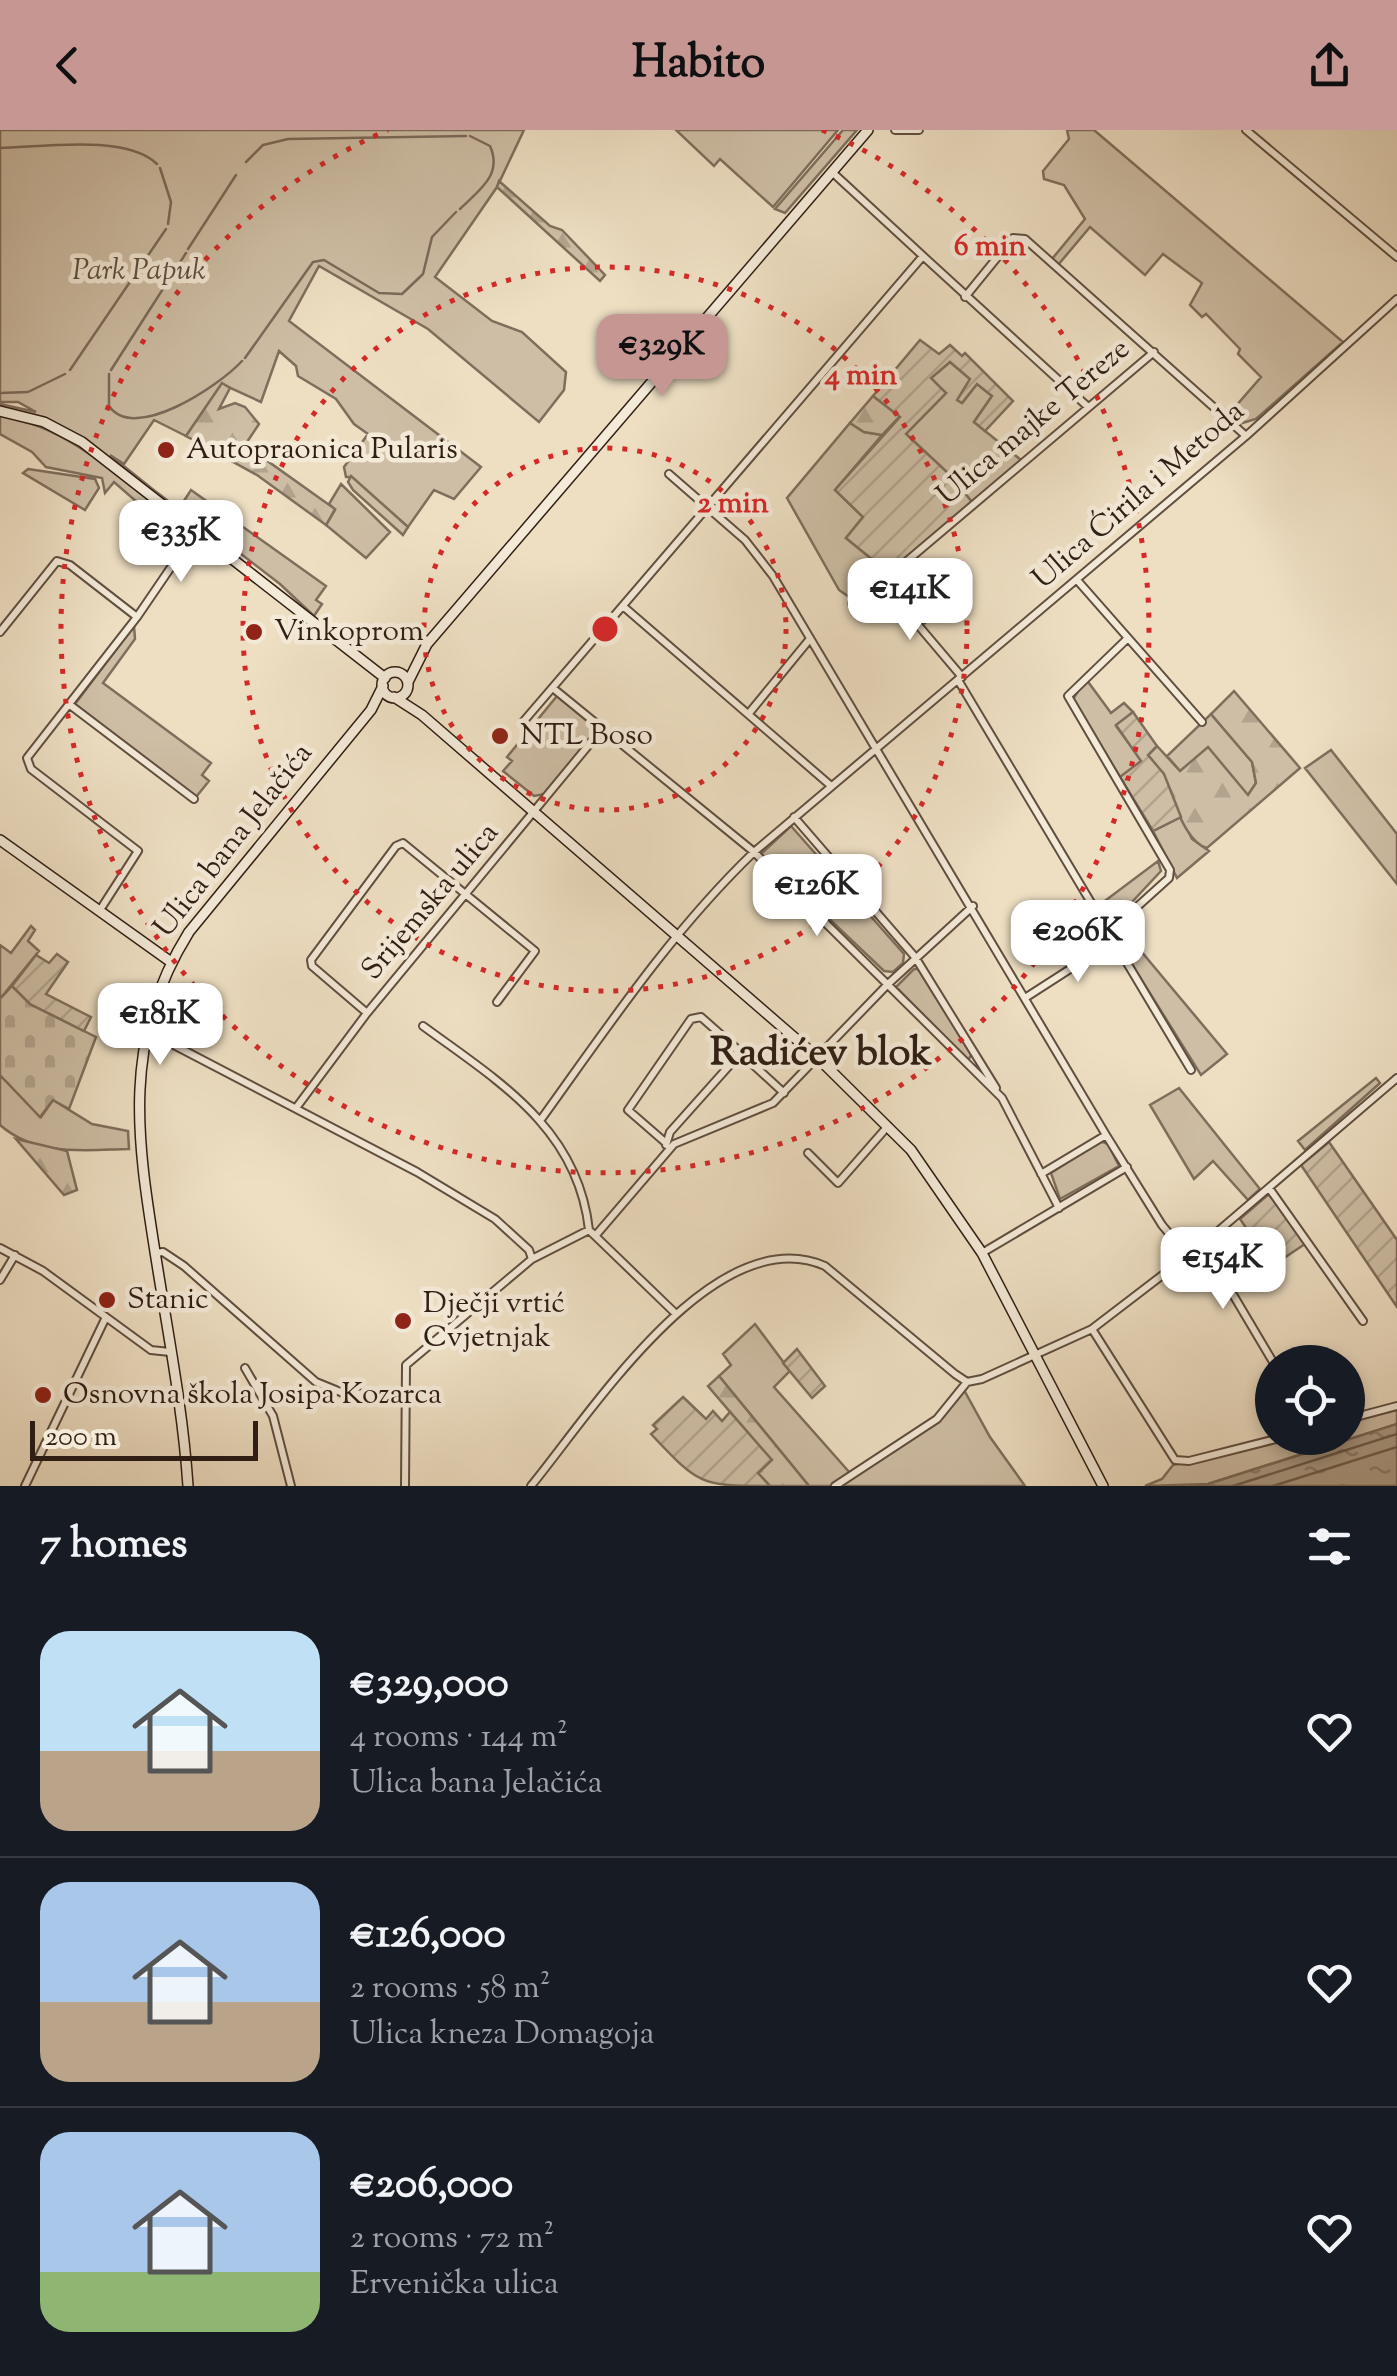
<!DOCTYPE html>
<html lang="en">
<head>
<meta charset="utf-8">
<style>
  body { margin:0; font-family:"Sorts Mill Goudy",serif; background:#20242c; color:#f1f3f6; height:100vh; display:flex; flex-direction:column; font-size:38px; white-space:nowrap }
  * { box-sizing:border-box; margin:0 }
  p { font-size:32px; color:#9ea1a6 }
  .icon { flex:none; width:55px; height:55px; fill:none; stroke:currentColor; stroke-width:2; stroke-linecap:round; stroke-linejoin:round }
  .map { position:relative; height:1356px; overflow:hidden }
  .panel { display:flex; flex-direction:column; background:#171b24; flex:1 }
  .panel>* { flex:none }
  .controls { position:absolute; left:1255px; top:1215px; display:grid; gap:20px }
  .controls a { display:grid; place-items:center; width:110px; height:110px; border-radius:50%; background:#171b24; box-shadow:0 5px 15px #0003; font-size:50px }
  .scale { position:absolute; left:30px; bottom:25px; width:228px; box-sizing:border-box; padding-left:10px; border:5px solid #301e14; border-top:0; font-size:28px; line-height:35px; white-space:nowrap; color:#301e14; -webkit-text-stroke:8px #f4ead8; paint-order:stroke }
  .price { position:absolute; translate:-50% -85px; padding:0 22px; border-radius:20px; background:#fff; color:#222; font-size:32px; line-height:65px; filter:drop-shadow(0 2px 5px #0008) }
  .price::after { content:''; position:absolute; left:50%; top:60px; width:30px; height:22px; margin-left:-15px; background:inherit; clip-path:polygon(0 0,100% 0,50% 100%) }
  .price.selected { background:#c59692; color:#111 }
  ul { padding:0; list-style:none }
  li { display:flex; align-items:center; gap:30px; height:250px; padding:0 40px }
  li+li { border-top:2px solid #363941 }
  li span { display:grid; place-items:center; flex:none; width:280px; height:200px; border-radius:30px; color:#555 }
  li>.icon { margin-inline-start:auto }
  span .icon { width:120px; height:120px; fill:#fffc; stroke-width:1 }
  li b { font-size:42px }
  h2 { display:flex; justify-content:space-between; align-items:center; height:120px; padding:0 40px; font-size:42px }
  header { display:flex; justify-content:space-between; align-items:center; height:130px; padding:0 40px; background:#c59692; color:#111; font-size:45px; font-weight:700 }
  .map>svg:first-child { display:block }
  .green { fill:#cebea5; stroke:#7f6e5c; stroke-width:2.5 }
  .forest { fill:url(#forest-firs); stroke:#7f6e5c; stroke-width:2.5 }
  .cemetery { fill:url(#cemetery-stones); stroke:#7f6e5c; stroke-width:2.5 }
  .garden { fill:url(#garden-furrows); stroke:#7f6e5c; stroke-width:2.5 }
  .water { fill:url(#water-ripples); stroke:#7b6a5a; stroke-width:2.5 }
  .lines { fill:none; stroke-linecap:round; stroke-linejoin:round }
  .shore { stroke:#6e5e4e; stroke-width:2.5 }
  .stream { stroke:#7b6a5a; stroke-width:2.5 }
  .street-casing { stroke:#604e40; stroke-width:10 }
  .secondary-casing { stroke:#301e14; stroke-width:12 }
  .street { stroke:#f4ead8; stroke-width:6 }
  .secondary { stroke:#f4ead8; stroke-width:9 }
  .ring { fill:none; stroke:#d62828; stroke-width:5; stroke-dasharray:5 10 }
  .poi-dot { fill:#8f2418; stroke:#f4ead8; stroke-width:4 }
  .labels { text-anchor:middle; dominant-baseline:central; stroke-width:9; stroke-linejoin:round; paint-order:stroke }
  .park-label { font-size:30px; font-style:italic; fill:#5f4e40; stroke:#f4ead8 }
  .street-label { font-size:30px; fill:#301e14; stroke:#f4ead8 }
  .poi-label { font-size:30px; fill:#301e14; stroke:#f4ead8; text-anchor:start }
  .district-label { font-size:40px; font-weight:bold; fill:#301e14; stroke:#f4ead8 }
  .centre { fill:#d62828; stroke:#f4ead8; stroke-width:5 }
  .ring-label { font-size:30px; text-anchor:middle; font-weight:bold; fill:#d62828; stroke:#f4ead8; stroke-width:9; stroke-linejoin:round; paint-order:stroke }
</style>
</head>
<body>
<header><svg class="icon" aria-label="back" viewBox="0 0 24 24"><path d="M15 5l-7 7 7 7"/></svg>Habito<svg class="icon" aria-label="share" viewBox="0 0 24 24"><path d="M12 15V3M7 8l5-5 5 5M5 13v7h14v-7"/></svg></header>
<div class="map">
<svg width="1397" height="1356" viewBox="0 0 1397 1356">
  <defs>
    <pattern id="forest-firs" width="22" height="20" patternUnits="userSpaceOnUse" patternTransform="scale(2.5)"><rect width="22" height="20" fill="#cebea5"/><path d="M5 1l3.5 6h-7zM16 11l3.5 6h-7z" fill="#b1a38d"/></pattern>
    <pattern id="cemetery-stones" width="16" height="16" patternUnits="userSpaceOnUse" patternTransform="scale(2.5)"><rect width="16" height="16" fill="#cebea5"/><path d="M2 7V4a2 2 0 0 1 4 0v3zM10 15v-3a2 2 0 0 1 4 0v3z" fill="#b1a38d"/></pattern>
    <pattern id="garden-furrows" width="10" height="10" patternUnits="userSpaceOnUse" patternTransform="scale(2.5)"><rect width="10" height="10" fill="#cebea5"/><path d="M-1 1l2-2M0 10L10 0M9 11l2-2" fill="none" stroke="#b1a38d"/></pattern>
    <pattern id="water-ripples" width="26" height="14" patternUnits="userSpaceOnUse" patternTransform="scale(2.5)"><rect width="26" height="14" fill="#ad9d88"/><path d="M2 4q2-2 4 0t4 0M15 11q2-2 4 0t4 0" fill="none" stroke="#8d7f6e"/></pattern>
  </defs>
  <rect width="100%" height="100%" fill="#eedfc3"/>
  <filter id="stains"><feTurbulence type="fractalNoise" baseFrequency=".002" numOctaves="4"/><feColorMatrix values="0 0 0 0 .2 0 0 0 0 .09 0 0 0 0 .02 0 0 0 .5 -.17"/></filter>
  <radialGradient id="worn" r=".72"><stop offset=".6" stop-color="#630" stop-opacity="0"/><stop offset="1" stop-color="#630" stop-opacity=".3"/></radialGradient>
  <path class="green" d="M0,0H524L497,57L435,147L492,191L522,202L566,242L564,260L539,292L428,199L319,136L289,191L481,337L454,369L434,360L408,397L351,347H346L344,337L368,304L354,294L336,269L298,246L296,236L279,221L261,272L222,254L186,306L154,290L124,334L110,325L296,474C220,415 91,294 0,277V274L36,282L18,272H0Z
    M676,0H838L773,77L720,29L714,36Z
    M843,0H857L785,83L775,79Z
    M1067,0H1094L1343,212L1256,289L1239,294L1229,284L1261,247L1238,224L1240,219L1206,184L1202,187L1190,175L1202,153L1163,124L1145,145L1090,97L1058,135L1052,129L1085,89L1064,55L1044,49L1043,41L1069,9Z
    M950,232L970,249L962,273L977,254L992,266L974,292L1021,330L972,372L949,344L906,304L946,263L930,249Z
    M0,286C72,296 129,356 185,399L184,413L114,352L105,363L102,348L46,337L32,322L0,304Z
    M850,293L864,302L882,305L835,360L863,387L846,408L890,444L876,461L849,467L839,460L787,368Z
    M28,339L95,349L99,358L85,380L23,343Z
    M341,354L390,402L366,428L326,395L335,380L329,374Z
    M191,360L326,456L316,470L322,474L314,486L280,454L180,377Z
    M134,496L135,509L103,553L211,633L202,645L209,651L196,667L75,574Z
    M1086,549L1111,583L1124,573L1133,582L1116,596L1142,631L1120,647L1073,569Z
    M557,566L591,594L592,605L545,664L534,666L503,641L512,631L507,627Z
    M1211,584L1252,632L1256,653L1248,665L1180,641L1167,626Z
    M1331,620L1397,704V754L1305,638Z
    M1181,687L1192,709L1209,721L1177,748L1153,701Z
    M791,696L904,824L903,833L893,842L884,841L761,724Z
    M1158,731L1161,741L1116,789L1106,770Z
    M31,796L35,800L28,811L39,821L0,869V815L11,823Z
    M1120,796L1227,924L1201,945L1113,804Z
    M914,839H919L972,924L968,930L896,857Z
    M0,945L41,987L53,970L92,994L128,1001L129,1019C83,1020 37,1027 0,995Z
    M1376,948L1380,953L1305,1020L1298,1011Z
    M1179,958L1260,1059L1248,1070L1213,1031L1194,1049L1150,975Z
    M1100,1011L1108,1014L1119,1036L1060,1069L1051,1043Z
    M755,1194L790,1241L774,1257L850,1343L832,1356H809L719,1246L731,1235L723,1224Z
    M964,1260L990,1307L1025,1356H839L940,1290Z
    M1397,1279V1294L1208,1354L1145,1356L1162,1349L1173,1335L1278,1311L1282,1316L1304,1308H1348V1293Z"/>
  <path class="forest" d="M499,51L550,96L562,100L605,145L600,151L497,57Z
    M222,253L230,258L219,279L235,273L245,277L259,294L245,315L335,379L326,395L257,345L186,306Z
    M873,266L900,286L882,305L864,302L850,293Z
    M351,346L408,397L403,405L353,360L348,352Z
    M1234,561L1300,638L1207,718C1180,711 1169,647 1148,625L1157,616L1180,641L1208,617L1248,665L1256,653L1252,632L1211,584Z
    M16,1009L67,1021L77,1060L64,1065Z
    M719,1246L809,1356H770L758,1343L771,1330L708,1256Z"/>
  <path class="cemetery" d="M12,856L30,874L96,907L69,979L53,970L40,987L0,945V869Z"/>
  <path class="garden" d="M920,210L939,224L950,215L962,226L965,223L1013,271L985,301L974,292L992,266L977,254L962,273L957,270L970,249L950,232L931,248L946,263L906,304L949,344L972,372L890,444L846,408L863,387L835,360L900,287L873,266Z
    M910,435L942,461L941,470L933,477L935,486L922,495L890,457Z
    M1133,582L1157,616L1148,625L1164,644L1181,687L1153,701L1120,647L1141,631L1116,595Z
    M57,824L68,832L46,864L91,887L84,901L30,874L12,856L36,825L49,833Z
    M1329,1012L1397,1110V1177L1301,1035Z
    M1270,1063L1305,1114L1272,1136L1240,1089Z
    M797,1219L825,1256L812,1268L783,1233Z
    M683,1267L706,1289L713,1281L722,1291L730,1282L772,1330L758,1343L770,1356C700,1356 699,1355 651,1304L657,1299L653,1295Z"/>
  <path class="water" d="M1397,1294V1356H1189L1208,1354Z"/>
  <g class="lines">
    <path class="shore" d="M1233,1356L1397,1304
      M1273,1356L1397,1317"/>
    <path class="stream" d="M0,18C42,17 126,4 157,34
      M246,32L263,15L288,9L466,6
      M160,38L171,72L168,94
      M460,79C479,60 503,45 490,16L470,6
      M188,119L236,45
      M245,228L313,132L324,130L379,163L402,164L423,144L432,107L456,82
      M70,240L166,99
      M111,240L186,123
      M109,244V276C134,313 219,256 242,231
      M0,263L28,262L65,244"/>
    <g class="street-casing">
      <path id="street" d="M895,0H919
        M1246,0L1397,127
        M923,126L1087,276
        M965,167L1013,108L1025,109L1246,306
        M669,344L745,410L773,446L1106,1005L1162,1095L1187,1125
        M1077,450L1202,592
        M885,456L962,547
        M852,473L879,462L901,436L1154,222
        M624,477L830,655
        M0,502L57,431L70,435L137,487
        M958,550L1191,940
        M554,559L754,722L1002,968L1059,1078
        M70,575L194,669
        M750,582L809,510
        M523,592L923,126L832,42
        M794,687L915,827L996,958
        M100,780L138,721L31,639L27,628L137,487L195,402
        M1108,803L1169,748L1170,740L1068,566L1128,508
        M1025,868L1112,812
        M367,883L312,836L311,830L396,716L403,713L535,821L497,872
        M423,896C498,951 578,998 589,1100
        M147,901L417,1042L495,1089L529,1120L532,1129
        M296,978L367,883L602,599
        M542,988C609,895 671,802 754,722L1246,306L1397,169
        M666,1013L628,980L691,889L701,887L736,918L739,927
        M666,1015L670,1002L737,927L746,928L784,963
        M808,1023L838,1053L888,996
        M1041,1044L1106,1005
        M1269,1058L1363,1191
        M596,1105L674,1014L773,973L888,854L973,776
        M1203,1114L1273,1232
        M0,1118L43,1141L151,1220L170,1222
        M155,1123L163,1122L184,1136L316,1252L343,1263L403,1265
        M982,1123L1127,1037
        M0,1150L15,1125
        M1092,1199L1175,1330L1189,1331L1280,1308
        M245,1238L273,1286L291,1356
        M1348,1289L1397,1276
        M25,1356L106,1187
        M405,1356L406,1235L532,1129L589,1100L675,1183
        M531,1356C591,1283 715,1088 825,1136L955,1244L967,1252L982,1249L1092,1199L1203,1114L1397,948
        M835,1356L937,1289L967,1252"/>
    </g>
    <g class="secondary-casing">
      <path id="secondary" d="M0,281L44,292L82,312L385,548
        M382 555a13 13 0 1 1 26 0a13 13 0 1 1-26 0Z
        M408,552L427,514L868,0
        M394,567L422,585L818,928L911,1020L982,1123L1103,1356
        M0,710L171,832
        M188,1356C183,1280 168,1204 156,1128C137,1009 121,911 189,802L371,580L383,556"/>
    </g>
    <use href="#street" class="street"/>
    <use href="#secondary" class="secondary"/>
  </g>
  <g class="ring">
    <circle cx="605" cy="499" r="181"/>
    <circle cx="605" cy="499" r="362"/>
    <path d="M822 0A544 544 0 1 1 388 0"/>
  </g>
  <g class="poi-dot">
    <circle cx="166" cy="320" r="10"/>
    <circle cx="254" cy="502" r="10"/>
    <circle cx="500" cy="606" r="10"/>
    <circle cx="107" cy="1170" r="10"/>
    <circle cx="403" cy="1191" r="10"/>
    <circle cx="43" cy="1265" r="10"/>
  </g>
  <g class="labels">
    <g class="park-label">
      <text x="139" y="141">Park Papuk</text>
    </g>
    <g class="street-label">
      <text transform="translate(1034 293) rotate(-40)">Ulica majke Tereze</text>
      <text transform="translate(1139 366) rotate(-41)">Ulica Ćirila i Metoda</text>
      <text transform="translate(234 711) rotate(-52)">Ulica bana Jelačića</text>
      <text transform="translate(431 772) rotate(-50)">Srijemska ulica</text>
    </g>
    <g class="poi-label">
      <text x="186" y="320">Autopraonica Pularis</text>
      <text x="274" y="502">Vinkoprom</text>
      <text x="520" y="606">NTL Boso</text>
      <text x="127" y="1170">Stanic</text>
      <text x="423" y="1174">Dječji vrtić<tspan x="423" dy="34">Cvjetnjak</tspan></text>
      <text x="63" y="1265">Osnovna škola Josipa Kozarca</text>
    </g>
    <g class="district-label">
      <text x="821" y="924">Radićev blok</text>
    </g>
  </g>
  <circle cx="605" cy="499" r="15" class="centre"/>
  <g class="ring-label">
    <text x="990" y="125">6 min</text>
    <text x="861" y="254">4 min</text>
    <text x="733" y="382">2 min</text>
  </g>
  <rect width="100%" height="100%" filter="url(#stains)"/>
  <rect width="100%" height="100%" fill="url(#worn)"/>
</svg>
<div class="controls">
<a><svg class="icon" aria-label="locate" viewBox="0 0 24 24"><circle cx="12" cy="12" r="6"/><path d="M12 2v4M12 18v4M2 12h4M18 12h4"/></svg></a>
</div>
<div class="scale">200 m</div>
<b class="price selected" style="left:662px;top:269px">€329K</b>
<b class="price" style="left:181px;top:455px">€335K</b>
<b class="price" style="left:910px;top:513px">€141K</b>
<b class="price" style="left:817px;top:809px">€126K</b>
<b class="price" style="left:1078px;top:855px">€206K</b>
<b class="price" style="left:160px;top:938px">€181K</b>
<b class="price" style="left:1223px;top:1182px">€154K</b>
</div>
<section class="panel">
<h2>7 homes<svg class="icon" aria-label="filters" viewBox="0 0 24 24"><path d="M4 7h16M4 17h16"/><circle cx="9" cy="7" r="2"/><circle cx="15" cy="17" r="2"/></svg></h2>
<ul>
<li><span style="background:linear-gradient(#bfe0f5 60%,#b9a48a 0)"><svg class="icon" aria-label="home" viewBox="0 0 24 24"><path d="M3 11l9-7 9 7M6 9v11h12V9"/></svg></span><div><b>€329,000</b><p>4 rooms · 144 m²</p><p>Ulica bana Jelačića</p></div><svg class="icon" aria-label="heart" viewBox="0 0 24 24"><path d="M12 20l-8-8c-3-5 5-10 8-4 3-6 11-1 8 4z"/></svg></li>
<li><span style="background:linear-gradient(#a9c7e8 60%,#b9a48a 0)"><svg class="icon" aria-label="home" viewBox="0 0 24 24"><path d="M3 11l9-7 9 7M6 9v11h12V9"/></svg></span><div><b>€126,000</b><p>2 rooms · 58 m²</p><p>Ulica kneza Domagoja</p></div><svg class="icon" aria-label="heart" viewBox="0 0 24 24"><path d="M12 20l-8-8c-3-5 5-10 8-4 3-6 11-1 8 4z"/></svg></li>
<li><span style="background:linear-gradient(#a9c7e8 70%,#8fb573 0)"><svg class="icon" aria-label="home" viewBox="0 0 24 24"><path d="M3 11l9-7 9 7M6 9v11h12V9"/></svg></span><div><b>€206,000</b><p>2 rooms · 72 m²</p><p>Ervenička ulica</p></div><svg class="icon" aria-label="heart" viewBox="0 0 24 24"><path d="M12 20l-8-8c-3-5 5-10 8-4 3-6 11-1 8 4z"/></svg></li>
</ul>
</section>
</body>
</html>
